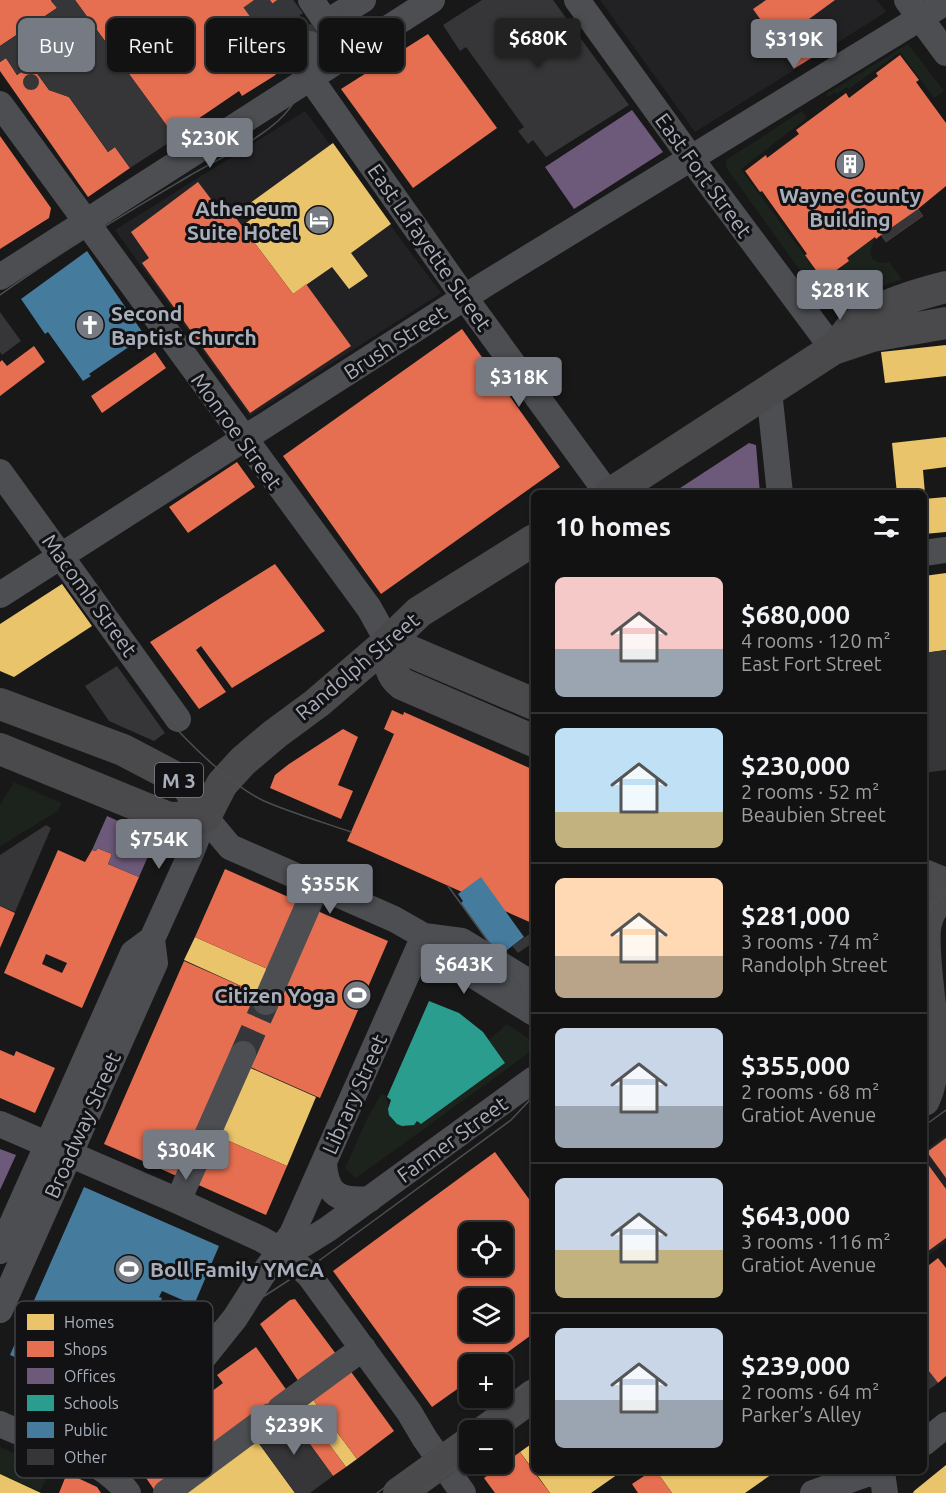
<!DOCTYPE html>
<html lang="en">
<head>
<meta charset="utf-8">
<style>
  body { margin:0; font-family:Ubuntu,sans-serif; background:#1b1b1c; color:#f1f3f6; height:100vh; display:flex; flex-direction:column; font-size:22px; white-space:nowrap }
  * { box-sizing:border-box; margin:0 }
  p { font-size:20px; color:#9c9ea0 }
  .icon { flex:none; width:33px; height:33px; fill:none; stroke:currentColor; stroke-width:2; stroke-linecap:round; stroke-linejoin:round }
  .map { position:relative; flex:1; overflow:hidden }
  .drawer { position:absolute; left:531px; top:490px; width:396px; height:984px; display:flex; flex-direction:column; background:#121213; border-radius:9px; box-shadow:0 2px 4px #0004,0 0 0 2px #313233 }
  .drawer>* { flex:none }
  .guide { position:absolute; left:18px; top:18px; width:423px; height:54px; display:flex; gap:12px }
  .buttons { position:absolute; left:459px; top:1222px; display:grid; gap:12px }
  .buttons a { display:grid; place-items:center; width:54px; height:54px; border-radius:9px; background:#121213; box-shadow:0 2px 4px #0004,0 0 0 2px #313233; font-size:30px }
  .price { position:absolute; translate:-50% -51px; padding:0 14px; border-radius:6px; background:#767a82; color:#fff; font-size:20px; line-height:39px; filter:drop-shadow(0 2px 3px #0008) }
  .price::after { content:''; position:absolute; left:50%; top:36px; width:18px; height:14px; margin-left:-9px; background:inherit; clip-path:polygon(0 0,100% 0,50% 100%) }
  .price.active { background:#222; color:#fff }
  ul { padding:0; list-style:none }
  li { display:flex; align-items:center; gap:18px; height:150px; padding:0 24px }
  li+li { border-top:2px solid #313233 }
  li span { display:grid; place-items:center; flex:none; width:168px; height:120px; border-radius:9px; color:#555 }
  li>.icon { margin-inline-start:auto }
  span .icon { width:72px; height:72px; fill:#fffc; stroke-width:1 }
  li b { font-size:26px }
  h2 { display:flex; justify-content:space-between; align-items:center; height:72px; padding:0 24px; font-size:26px }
  .chip { padding:0 21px; border-radius:9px; background:#121213; box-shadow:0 2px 4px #0004,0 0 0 2px #313233; font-size:21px; line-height:54px }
  .chip.active { background:#767a82; color:#fff }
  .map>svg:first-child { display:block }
  .built { fill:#222225 }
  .green { fill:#1c231c }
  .homes { fill:#e9c46a }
  .shops { fill:#e76f51; fill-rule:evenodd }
  .offices { fill:#6d597a }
  .schools { fill:#2a9d8f }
  .public { fill:#457b9d }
  .building { fill:#363638 }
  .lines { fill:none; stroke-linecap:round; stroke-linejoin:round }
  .minor-tunnel { stroke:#353639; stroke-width:26; stroke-dasharray:26 13; stroke-linecap:butt }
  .minor { stroke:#4c4e52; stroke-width:26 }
  .major { stroke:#4a4a4d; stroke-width:32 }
  .tram { stroke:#4c4e51; stroke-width:1.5 }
  .labels { text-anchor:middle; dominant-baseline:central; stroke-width:6; stroke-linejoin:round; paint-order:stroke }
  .shield { fill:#121215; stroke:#7b8089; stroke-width:1.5 }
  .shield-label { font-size:20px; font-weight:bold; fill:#a8afbb }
  .street-label { font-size:21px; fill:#a8afbb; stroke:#121215 }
  .poi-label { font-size:21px; font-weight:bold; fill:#a8afbb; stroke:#121215; text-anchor:end }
  .key { fill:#121215; stroke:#3f4147; stroke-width:1.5 }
  .key-label { font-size:16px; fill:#a8afbb }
</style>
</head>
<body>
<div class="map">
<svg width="946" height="1493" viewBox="0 0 946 1493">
  <rect width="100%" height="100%" fill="#181819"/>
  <path class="built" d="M600,0H877L886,12L695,132Z
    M305,111L441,293L250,416L115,230Z
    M946,1135V1242L924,1259V1151Z"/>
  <path class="green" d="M908,44L944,91L934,98L900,52L849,89L847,87L837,94L835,92L828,97L826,94Z
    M802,111L807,118L741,169L823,280L849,262L847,258L875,237L870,251L872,259L881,263L889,262L902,279L832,304H824L727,169L726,160L729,158Z
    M14,782L61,803L58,811L0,846V805Z
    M507,1024L534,1042V1049L356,1178L345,1168L367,1119L381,1094L385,1095C391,1109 387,1126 408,1126L417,1121L422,1124L505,1063L489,1040Z
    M0,1447L51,1469L40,1491L0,1474Z"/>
  <path class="homes" d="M333,143L391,224L351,253L368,276L349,289L332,267L293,294L242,226L254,217L246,206Z
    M946,345V376L885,383L881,352Z
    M946,437V467L923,470L925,494H897L892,443Z
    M946,497V532L924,534V499Z
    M946,573V650L924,653V576Z
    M62,584L92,626L14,677L0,671V624Z
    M195,937L272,971L261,995L184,960Z
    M246,1066L316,1097L287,1166L215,1135Z
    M311,1397L357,1459L346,1467L300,1405Z
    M255,1438L295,1493H180Z
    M534,1442V1471L520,1452Z
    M946,1465V1493H913L914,1491Z
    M535,1472H621L591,1493H550Z
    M657,1472H775L745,1493H672Z
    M0,1474L41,1493H0Z"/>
  <path class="shops" d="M0,0H51L57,8L0,46Z
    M75,0H287L316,39L274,76L242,96L239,91L192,123L195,127L177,140Z
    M766,0H835L794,30L813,57L795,68L753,9Z
    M428,34L497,128L413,188L341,89Z
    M900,55L919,80L916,82L946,123V186L918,209L923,216L886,242L881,235L876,239L875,237L847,258L849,261L823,280L805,255L807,254L762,191L760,192L745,171L766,155L767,158L799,134L796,130L846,93L849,98L878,76L876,73Z
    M6,58L17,75L31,65L49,90L69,97L108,152L115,147L130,168L88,197L0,71V62Z
    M0,136L51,208L49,218L0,249Z
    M198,182L217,207L224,202L293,294L306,284L351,346L250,413L142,263L149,258L131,232Z
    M462,329L560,467L381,594L283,456Z
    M34,346L45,362L0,396V362L2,360L7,366Z
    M155,352L166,368L102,413L91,396Z
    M237,462L255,487L188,533L169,507Z
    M275,564L325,631L232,688L201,646L196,650L226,692L199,709L150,642Z
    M392,710L403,715L404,712L534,770V924L347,841L394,734L384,729Z
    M343,729L358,737L338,785L353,791L341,819L270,788L275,775L289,764Z
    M97,848L112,854L108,864L139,877L82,1008L4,973L58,850L85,862L92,850L96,851ZM46,954L67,963L62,973L42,964Z
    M225,869L302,903L272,971L195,937Z
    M0,906L15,913L0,948Z
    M315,910L388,941L320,1098L248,1066L179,1177L104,1144L184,961L259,994Z
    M0,1050L14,1056L16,1051L55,1068L35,1113L0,1098Z
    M215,1135L287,1166L266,1215L194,1183Z
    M946,1138V1178L927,1152Z
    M495,1152L534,1206V1333L490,1365H470V1380L432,1407L333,1271ZM470,1233H502V1266H470ZM470,1299H502V1332H470Z
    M924,1159L946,1189V1238L924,1254Z
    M938,1258L946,1268V1376L938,1383L924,1365V1269Z
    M295,1299L336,1354L301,1385L260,1324L290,1300Z
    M256,1347L290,1395L155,1491L142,1472L184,1421L195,1413L192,1410L201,1404L199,1401L223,1383L217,1375Z
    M349,1369L394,1431L357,1459L311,1397Z
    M300,1405L346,1467L333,1476L288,1414Z
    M520,1452L534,1472L550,1493H495L484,1478Z
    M650,1472H657L672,1493H638L632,1484Z
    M67,1473L97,1487L101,1493H59Z"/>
  <path class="offices" d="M632,110L663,152L574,209L545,167Z
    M749,443L756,445L760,494H671Z
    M107,816L156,838L139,877L108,864L112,854L97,848L96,851L92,850Z
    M0,1149L16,1155L0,1190Z"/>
  <path class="schools" d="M429,1001L459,1013L483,1032L505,1063L421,1124L417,1121L414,1125L402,1126L397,1124L389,1115L388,1109L391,1100L387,1097Z"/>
  <path class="public" d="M87,251L145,336L89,374L91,376L83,381L48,332L45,334L21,299Z
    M481,877L524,937L499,956L461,903L463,901L458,894Z
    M84,1187L219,1246L194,1305L162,1291L159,1297L162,1298L155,1315L138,1307L126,1334L109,1326L99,1348L64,1333L59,1347L44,1340L33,1365L10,1355Z"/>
  <path class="building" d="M53,0H75L176,138L130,168L115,147L108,152L69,97L49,90L31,65L17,75L6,58L0,62V46L57,8L51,1Z
    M482,0H553L629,105L546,157L533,140L528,144L518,131L524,127L466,47L460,51L443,25Z
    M23 82a8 8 0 1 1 16 0a8 8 0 1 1-16 0Z
    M918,209L923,216L886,242L881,235Z
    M0,312L21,341L2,355L0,352Z
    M946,650V770L924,773V653Z
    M117,666L165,733L154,741L109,721L85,686Z
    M46,825L51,828L15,912L0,906V855Z
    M534,931V942L518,953L512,946Z
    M924,1365L938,1383L924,1393Z
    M288,1414L333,1476L310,1493H295L255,1438Z"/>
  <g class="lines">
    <path class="minor-tunnel" d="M254,0L296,58
      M277,0L310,44
      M243,1054L266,1002"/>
    <path class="minor" d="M311,0L348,54
      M577,0L701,172L833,349
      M907,0L946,53
      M327,22L363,0
      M310,44L327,56H343
      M296,58L465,298L608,494
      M0,104L369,608L388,642
      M0,277L432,0
      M769,391L780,494
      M0,472L178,719
      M924,553L946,550
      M0,595L484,285L946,2
      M424,936L462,941L534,985
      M266,1002L317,885
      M0,1124L178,1201L261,1239L282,1251L309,1275L409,1412L425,1439L463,1493
      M324,1163C326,1195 339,1202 370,1199
      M178,1201L243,1054
      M0,1251L133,953L152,939L191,853L205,817L230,847L394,919L424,936L452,962L534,1013
      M282,1251L304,1244L328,1229L534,1079
      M0,1310L155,963L152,939
      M280,1409L363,1348
      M0,1424C42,1444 99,1454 128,1493
      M924,1443L946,1425
      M882,1472L885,1493
      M110,1474L235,1318L263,1274L292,1234L424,936
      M166,1493L270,1416
      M813,1493L872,1472"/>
    <path class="major" d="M841,340C846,335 849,329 854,325C876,306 918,294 946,287
      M610,494L833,349L872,336L946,323
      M388,642C389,659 388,673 402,684L534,741
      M388,642L534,704
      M0,704L123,750L186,783L205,817
      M0,749L169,818L205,817
      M205,817L222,784L243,761L275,734L317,703L388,642L419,612L534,540
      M924,875L946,884
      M924,1100C946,1054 921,980 925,929C927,914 934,902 946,894
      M485,1431L534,1395
      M399,1493L470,1442"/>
    <path class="tram" d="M0,295C60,252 125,214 189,176C218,159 252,144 278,121C313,89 319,36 349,0
      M0,489L157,708C184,738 228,784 264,801C292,813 322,822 351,832
      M448,886L519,984L534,1013
      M924,917L933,903L946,892
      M924,1015L928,1062L924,1080
      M924,1126L946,1110
      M0,1428L217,1322L266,1295L320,1260L511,1120L528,1102L534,1091
      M502,1433L534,1410
      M377,1493L534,1378
      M420,1493L470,1457"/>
  </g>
  <defs>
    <g id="building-disc" transform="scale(1.5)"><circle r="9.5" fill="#767a82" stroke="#121215"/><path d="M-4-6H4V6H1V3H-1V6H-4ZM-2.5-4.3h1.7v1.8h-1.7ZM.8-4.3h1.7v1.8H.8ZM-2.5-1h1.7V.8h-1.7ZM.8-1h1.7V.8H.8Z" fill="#fff"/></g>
    <g id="hotel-disc" transform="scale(1.5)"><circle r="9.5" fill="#767a82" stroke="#121215"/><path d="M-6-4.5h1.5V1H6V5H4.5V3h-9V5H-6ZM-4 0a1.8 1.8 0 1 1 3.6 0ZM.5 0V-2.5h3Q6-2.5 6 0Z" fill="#fff"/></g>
    <g id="church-disc" transform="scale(1.5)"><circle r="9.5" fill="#767a82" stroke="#121215"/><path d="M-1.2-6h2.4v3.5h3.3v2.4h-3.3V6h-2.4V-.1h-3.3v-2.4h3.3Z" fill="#fff"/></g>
    <g id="stadium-disc" transform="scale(1.5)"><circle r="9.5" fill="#767a82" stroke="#121215"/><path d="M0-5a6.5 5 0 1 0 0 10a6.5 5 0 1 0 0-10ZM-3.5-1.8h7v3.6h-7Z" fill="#fff"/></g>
  </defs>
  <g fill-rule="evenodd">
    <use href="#building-disc" x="850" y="164"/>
    <use href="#hotel-disc" x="319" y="220"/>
    <use href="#church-disc" x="90" y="325"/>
    <use href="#stadium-disc" x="357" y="995"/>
    <use href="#stadium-disc" x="129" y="1269"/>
  </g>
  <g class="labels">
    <rect class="shield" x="155" y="763" width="48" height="34" rx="4.5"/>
    <g class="shield-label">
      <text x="179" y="780">M 3</text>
    </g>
    <g class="street-label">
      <text transform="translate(704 175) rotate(54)">East Fort Street</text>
      <text transform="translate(430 247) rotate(55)">East Lafayette Street</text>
      <text transform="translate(395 342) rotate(-33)">Brush Street</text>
      <text transform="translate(237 431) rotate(54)">Monroe Street</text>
      <text transform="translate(90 595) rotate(54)">Macomb Street</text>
      <text transform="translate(357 666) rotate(-40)">Randolph Street</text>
      <text transform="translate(354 1094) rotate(-66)">Library Street</text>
      <text transform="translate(82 1125) rotate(-66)">Broadway Street</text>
      <text transform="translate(452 1139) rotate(-36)">Farmer Street</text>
    </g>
    <g class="poi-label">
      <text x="850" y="195" text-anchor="middle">Wayne County<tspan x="850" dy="24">Building</tspan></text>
      <text x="298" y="208">Atheneum<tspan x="298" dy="24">Suite Hotel</tspan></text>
      <text x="111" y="313" text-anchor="start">Second<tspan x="111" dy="24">Baptist Church</tspan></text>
      <text x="336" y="995">Citizen Yoga</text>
      <text x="150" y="1269" text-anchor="start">Boll Family YMCA</text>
    </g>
  </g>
  <rect x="15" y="1301" width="198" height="177" rx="9" class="key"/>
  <rect x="27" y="1314" width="27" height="16" fill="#e9c46a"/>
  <rect x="27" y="1341" width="27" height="16" fill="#e76f51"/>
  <rect x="27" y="1368" width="27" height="16" fill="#6d597a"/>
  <rect x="27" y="1395" width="27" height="16" fill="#2a9d8f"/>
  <rect x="27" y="1422" width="27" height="16" fill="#457b9d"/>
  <rect x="27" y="1449" width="27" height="16" fill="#363638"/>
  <g class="key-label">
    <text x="64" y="1328">Homes</text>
    <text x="64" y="1355">Shops</text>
    <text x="64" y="1382">Offices</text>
    <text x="64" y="1409">Schools</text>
    <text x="64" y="1436">Public</text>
    <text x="64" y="1463">Other</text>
  </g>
</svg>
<div class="buttons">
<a><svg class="icon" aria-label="locate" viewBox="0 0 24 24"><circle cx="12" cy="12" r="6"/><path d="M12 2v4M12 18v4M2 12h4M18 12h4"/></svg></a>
<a><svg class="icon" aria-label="layers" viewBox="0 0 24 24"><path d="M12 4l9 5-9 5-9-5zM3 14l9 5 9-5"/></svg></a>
<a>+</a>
<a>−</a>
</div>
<b class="price active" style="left:538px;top:69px">$680K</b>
<b class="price" style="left:794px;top:70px">$319K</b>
<b class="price" style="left:210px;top:169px">$230K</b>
<b class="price" style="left:840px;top:321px">$281K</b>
<b class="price" style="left:519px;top:408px">$318K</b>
<b class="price" style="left:159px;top:870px">$754K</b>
<b class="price" style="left:330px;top:915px">$355K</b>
<b class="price" style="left:464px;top:995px">$643K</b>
<b class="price" style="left:186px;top:1181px">$304K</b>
<b class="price" style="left:294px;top:1456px">$239K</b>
<div class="guide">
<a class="chip active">Buy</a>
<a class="chip">Rent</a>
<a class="chip">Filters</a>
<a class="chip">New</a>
</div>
<section class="drawer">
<h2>10 homes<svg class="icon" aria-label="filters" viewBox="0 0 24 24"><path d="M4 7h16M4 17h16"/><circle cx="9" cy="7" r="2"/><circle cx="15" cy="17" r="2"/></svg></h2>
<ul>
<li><span style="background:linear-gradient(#f6c9c9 60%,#9aa5b1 0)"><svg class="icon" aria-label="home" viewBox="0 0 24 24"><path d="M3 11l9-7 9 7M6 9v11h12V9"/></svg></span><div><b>$680,000</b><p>4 rooms · 120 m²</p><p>East Fort Street</p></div></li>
<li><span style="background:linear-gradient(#bfe0f5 70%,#c2b280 0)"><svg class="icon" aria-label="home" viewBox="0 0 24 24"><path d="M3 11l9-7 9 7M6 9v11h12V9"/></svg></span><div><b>$230,000</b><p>2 rooms · 52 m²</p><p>Beaubien Street</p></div></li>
<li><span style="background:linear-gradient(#ffd9b3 65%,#b9a48a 0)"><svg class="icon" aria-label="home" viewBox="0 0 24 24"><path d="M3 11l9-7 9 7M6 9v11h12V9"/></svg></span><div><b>$281,000</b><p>3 rooms · 74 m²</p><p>Randolph Street</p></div></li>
<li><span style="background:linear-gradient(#c9d6e8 65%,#9aa5b1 0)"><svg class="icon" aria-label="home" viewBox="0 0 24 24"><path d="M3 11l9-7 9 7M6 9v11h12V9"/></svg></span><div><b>$355,000</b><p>2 rooms · 68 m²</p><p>Gratiot Avenue</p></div></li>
<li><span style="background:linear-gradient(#c9d6e8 60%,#c2b280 0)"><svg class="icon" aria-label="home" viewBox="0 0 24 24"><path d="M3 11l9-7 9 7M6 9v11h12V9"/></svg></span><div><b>$643,000</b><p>3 rooms · 116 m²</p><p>Gratiot Avenue</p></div></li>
<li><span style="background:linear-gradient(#c9d6e8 60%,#9aa5b1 0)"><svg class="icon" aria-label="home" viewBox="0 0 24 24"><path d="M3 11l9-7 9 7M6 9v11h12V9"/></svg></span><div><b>$239,000</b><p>2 rooms · 64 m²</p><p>Parker’s Alley</p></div></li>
</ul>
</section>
</div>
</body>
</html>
